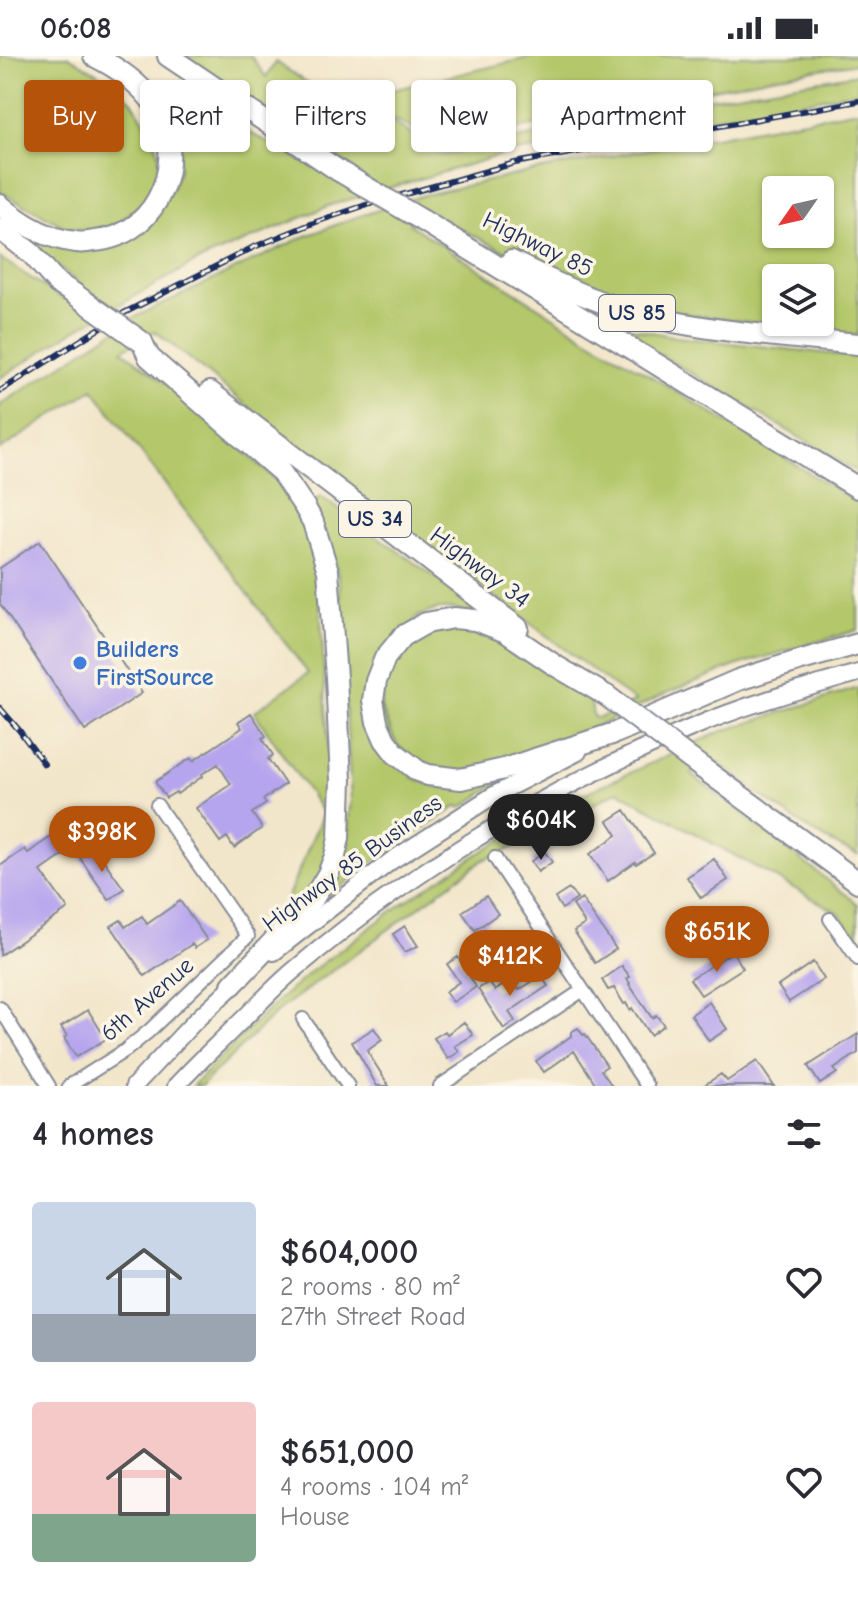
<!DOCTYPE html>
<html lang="en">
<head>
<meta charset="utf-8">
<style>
  body { margin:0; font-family:"Comic Neue",sans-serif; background:#f7f7f7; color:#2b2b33; height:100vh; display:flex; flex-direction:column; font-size:30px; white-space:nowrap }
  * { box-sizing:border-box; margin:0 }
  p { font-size:26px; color:#7c7c81 }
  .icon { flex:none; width:44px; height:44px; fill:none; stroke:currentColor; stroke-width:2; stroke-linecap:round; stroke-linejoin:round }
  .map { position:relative; height:1030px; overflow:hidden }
  .drawer { display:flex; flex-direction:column; background:#fff; flex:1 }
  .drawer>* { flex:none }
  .guide { position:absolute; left:24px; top:24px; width:810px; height:72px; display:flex; gap:16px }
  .needle { width:52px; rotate:236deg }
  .tools { position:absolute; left:762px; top:120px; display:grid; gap:16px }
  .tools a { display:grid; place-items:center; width:72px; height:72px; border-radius:8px; background:#fff; box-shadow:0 2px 6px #0004; font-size:40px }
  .price { position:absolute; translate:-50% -68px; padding:0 18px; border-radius:28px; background:#b45309; color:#fff; font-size:26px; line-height:52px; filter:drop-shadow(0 2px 4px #0008) }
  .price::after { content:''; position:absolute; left:50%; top:48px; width:24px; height:18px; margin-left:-12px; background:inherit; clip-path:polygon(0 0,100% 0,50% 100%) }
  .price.active { background:#222; color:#fff }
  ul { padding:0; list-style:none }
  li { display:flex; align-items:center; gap:24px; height:200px; padding:0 32px }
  li span { display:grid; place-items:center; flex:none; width:224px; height:160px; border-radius:8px; color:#555 }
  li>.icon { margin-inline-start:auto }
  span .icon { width:96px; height:96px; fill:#fffc; stroke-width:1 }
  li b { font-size:34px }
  h2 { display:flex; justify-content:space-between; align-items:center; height:96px; padding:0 32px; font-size:34px }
  .chip { padding:0 28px; border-radius:8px; background:#fff; box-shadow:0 2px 6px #0004; font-size:28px; line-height:72px }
  .chip.active { background:#b45309; color:#fff }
  .status { display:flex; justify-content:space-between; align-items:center; height:56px; padding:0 40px; background:#fff; direction:ltr }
  .status svg { height:22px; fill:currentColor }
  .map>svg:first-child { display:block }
  .green { fill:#b4c76b; stroke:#687b64; stroke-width:2; fill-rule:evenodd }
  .building { fill:#b5a4ee }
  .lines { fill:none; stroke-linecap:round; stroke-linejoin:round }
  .minor-casing { stroke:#868a94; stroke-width:16 }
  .major-casing { stroke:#868a94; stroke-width:20 }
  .highway-casing { stroke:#868a94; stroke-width:24 }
  .minor { stroke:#fff; stroke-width:12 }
  .major { stroke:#fff; stroke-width:16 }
  .highway { stroke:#fff; stroke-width:20 }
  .rail-casing { stroke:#1b2f5e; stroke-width:6 }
  .rail { stroke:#fcf5e5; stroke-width:3; stroke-dasharray:9; stroke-linecap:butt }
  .highway-bridge-casing { stroke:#868a94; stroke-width:24; stroke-linecap:butt }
  .highway-bridge { stroke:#fff; stroke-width:20 }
  .shop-dot { fill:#3f7fe0; stroke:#fcf5e5; stroke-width:3 }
  .labels { text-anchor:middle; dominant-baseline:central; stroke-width:7; stroke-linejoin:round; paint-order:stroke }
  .shield { fill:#fcf5e5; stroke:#5e6a86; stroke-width:2 }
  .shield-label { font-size:22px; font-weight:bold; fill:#1b2f5e }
  .street-label { font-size:24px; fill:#1b2f5e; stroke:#fcf5e5 }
  .shop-label { font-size:24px; font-weight:bold; fill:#366cbe; stroke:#fcf5e5; text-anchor:start }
</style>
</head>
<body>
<div class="status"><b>06:08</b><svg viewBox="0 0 49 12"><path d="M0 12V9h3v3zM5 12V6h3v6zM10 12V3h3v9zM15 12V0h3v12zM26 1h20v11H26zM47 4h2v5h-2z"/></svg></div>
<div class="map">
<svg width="858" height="1030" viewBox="0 0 858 1030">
  <rect width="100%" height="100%" fill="#fcf5e5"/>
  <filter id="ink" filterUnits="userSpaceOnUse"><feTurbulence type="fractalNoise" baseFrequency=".0125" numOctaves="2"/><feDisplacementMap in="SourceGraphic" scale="16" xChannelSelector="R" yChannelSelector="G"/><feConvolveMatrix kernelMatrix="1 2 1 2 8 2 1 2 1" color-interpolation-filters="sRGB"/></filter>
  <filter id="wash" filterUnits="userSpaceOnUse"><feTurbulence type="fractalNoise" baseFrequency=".006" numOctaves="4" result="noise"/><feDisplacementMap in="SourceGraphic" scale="32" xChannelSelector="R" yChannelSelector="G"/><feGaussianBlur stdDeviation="1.8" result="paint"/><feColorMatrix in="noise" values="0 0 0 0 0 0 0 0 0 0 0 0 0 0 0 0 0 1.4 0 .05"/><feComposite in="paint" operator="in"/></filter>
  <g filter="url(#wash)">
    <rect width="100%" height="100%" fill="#f2e6ca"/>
    <path class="green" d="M0,0H69L106,23L132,45L154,82L159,98V120L146,144L118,168L93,175L67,172L0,136Z
      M185,0H251L266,21L276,6L337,47L536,0H858V7L772,21L443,88L368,50L443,99L700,44L858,18V36L505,98L331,149L196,206L75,274L0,322V202L63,243L83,231C61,211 37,195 14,175L45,188L101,193L171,135L179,114L178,75L174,59L166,46L177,52L209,55L327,118L351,111Z
      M858,54V280L693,259L640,250L612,242L512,199L435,160L409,168L585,281L656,323L858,447V574L735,610L667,637L602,668L502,708L462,716L436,713L415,703L397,689L381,651L383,630L397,600L419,578L439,568L479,571L501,579L591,645L593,661L599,662L636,645L619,634L326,414L155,275L122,294L186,342L278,426L297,459L314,495L320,546L332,758L328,802L317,827L254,894L252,891L278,864L323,757L254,656L308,617L93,333L0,394V349L137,260L301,182L354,162L424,139L524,117ZM776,134H820V178H776ZM776,222H820V266H776Z
      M621,270L676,281L858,301V416L620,275Z
      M320,440L476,550L472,557L454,553H438L418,560L368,626L412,721L437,731L461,730L498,724L499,727L461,752L458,750L362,813L320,849L342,811L351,745L339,526L335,506L312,448Z
      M858,632V799C805,777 759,737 714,704L691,718L858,848V885L839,857L618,735L506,795L483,804L279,954L201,1030H192L273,949L312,915L399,850L476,799L561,748L720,676Z"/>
    <g id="blocks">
      <path class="building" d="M40,485L142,637L85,675L0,548V512Z
        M251,657L266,680L262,682L273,699L268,703L285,728L263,744L266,748L252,757L262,772L234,792L227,781L220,786L196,752L231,728L218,708L202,718L203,720L177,738L176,736L166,742L155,726L191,702L193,705L242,672L238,666Z
        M625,754L654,797L636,808L635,806L608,825L590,798L617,779L608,765Z
        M62,773L75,791L41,815L68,853L0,899V810L25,793L28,797Z
        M95,792L124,833L109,844L80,802Z
        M545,796L552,806L538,816L531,805Z
        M714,803L728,824L701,842L687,821Z
        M569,833L577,843L562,853L555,842Z
        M486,840L498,858L475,874L462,856Z
        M582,843L616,893L595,907L574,875L585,868L573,849Z
        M180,845L207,884L195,892L192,888L145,920L111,870L121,864L125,871L142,860L147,868Z
        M405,870L418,890L405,896L393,878Z
        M733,896L743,912L701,939L690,923Z
        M458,901L476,931L453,946L445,936L459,926L447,908Z
        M813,906L824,923L789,946L778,930Z
        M622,910L630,921L627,923L630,927L629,928L652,962L656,959L664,969L650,979L632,952L630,954L626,947L624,948L614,932L608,934L602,924Z
        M541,920L548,930L509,956L515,965L504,973L478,933L489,926L495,935L511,923L519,934Z
        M709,946L727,973L709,985L691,959Z
        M88,954L106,983L76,1001L64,982L67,980L61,971Z
        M464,966L473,979L455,990L459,996L448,1003L434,982L445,975L447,978Z
        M374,972L382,984L367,995L389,1030H377L352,986Z
        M578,972L583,979L585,978L607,1010L601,1014L612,1030H597L574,995L544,1016L536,1005L571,980V976Z
        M858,978V997L834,1013L837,1017L820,1028L808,1010Z
        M757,1005L774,1030H703L721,1018L727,1025Z"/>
    </g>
  </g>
  <g filter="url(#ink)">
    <use href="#blocks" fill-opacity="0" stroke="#868a94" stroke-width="2"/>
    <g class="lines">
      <g class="minor-casing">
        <path id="minor" d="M495,802L647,1030
          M830,863L858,903
          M0,952L49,1030
          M303,963L348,1030
          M69,1030L126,994L149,975L248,880L157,749
          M440,1030L583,934"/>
      </g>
      <g class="major-casing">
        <path id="major" d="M274,896L391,805L494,739L578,696
          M134,1030L195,965L240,923
          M176,1030C195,1009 216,990 236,970C255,952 273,932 293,915C412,814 547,733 691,672C745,649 802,633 858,617"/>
      </g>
      <g class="highway-casing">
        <path id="highway" d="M168,0L339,115
          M0,149C22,168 47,183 76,186C82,187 89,186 94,185C161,180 191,96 152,45C137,25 116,11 94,0
          M422,164L858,432
          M0,173L32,198L57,227L73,237
          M511,205C557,228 604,251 655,262C721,277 790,281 858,288
          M142,286L149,301L280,415L304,450L313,466L328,515L336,621L341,724L339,782L335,800L328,818L313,843L232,929
          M210,336L518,572
          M607,640L556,610L506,576L475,564L454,562L426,567L403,580L385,602L376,625L373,644L377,666L385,684L395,697L418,715L428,719L461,723L504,713L615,677L738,624L798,605L858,588
          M701,711L858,826"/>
      </g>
      <use href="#minor" class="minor"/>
      <use href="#major" class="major"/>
      <use href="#highway" class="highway"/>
      <g class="rail-casing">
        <path id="rail" d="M0,335L124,257L254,191L316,166L363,150L515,107L858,45
          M0,652L19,674L44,708"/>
      </g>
      <use href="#rail" class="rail"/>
      <g class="highway-bridge-casing">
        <path id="highway-bridge" d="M339,115L422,164
          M73,237L142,286
          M607,640L701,711"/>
      </g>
      <use href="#highway-bridge" class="highway-bridge"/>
    </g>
  </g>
  <circle class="shop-dot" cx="80" cy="607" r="8"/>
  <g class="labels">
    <g class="shield">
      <rect x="599" y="239" width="76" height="36" rx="6"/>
      <rect x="339" y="445" width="72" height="36" rx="6"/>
    </g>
    <g class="shield-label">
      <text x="637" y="257">US 85</text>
      <text x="375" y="463">US 34</text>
    </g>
    <g class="street-label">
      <text transform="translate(538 188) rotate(26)">Highway 85</text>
      <text transform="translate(480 511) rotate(37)">Highway 34</text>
      <text transform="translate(352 807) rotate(-36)">Highway 85 Business</text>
      <text transform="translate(147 943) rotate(-41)">6th Avenue</text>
    </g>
    <g class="shop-label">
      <text x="96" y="593">Builders<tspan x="96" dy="28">FirstSource</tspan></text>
    </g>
  </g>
</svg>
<div class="tools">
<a><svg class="needle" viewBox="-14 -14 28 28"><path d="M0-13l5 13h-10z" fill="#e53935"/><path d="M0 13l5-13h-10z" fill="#7c7c81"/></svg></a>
<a><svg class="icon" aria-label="layers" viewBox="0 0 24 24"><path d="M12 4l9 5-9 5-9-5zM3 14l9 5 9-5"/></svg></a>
</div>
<b class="price active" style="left:541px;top:806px">$604K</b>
<b class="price" style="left:102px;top:818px">$398K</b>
<b class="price" style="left:717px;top:918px">$651K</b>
<b class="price" style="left:510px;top:942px">$412K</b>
<div class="guide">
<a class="chip active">Buy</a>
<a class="chip">Rent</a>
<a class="chip">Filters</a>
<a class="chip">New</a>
<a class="chip">Apartment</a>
</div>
</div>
<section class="drawer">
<h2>4 homes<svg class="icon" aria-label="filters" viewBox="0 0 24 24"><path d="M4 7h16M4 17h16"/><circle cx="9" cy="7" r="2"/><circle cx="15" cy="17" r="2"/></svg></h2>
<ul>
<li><span style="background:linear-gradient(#c9d6e8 70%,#9aa5b1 0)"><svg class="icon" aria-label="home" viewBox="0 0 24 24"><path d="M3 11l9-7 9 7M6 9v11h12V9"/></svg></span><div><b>$604,000</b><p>2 rooms · 80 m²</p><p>27th Street Road</p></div><svg class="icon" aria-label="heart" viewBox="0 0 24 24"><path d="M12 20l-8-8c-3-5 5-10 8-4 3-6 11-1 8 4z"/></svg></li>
<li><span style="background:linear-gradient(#f6c9c9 70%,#7fa58c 0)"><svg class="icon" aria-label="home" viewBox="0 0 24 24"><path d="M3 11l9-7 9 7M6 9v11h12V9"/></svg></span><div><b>$651,000</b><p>4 rooms · 104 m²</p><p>House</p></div><svg class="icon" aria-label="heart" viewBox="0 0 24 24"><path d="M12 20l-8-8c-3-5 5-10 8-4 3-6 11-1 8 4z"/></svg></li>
</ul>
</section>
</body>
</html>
